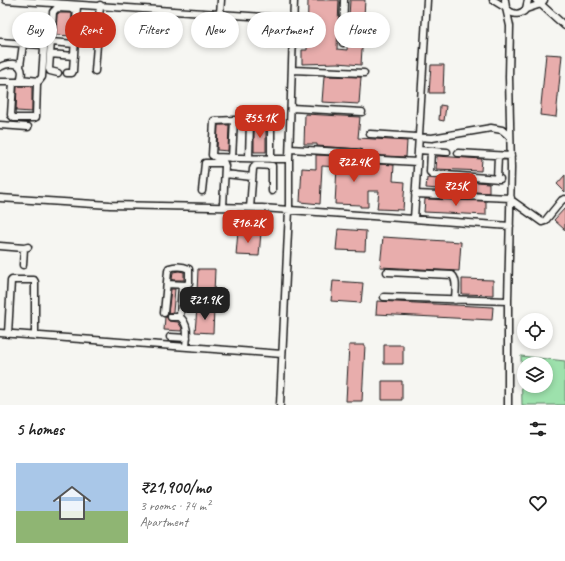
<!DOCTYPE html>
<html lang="en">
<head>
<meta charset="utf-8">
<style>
  body { margin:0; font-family:Caveat,sans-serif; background:#f6f6f6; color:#222; height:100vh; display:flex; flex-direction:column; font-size:15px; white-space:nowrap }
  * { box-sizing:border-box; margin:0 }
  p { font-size:13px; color:#767676 }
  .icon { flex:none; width:22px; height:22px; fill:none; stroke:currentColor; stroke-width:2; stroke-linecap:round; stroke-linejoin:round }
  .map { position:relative; height:405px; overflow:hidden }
  .drawer { display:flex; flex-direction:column; background:#fff; flex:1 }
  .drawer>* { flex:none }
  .guide { position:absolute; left:12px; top:12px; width:541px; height:36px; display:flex; gap:8px }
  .controls { position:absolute; left:517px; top:313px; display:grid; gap:8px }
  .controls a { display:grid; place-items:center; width:36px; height:36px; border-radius:50%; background:#fff; box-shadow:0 2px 6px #0003; font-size:20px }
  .price { position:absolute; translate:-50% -34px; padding:0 9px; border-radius:8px; background:#c8321e; color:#fff; font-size:13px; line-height:26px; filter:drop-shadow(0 1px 2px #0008) }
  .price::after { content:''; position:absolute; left:50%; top:24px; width:12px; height:9px; margin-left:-6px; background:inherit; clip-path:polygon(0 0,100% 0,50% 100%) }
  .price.on { background:#222; color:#fff }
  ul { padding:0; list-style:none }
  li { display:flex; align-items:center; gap:12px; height:100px; padding:0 16px }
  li+li { border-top:1px solid #e0e0e0 }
  li span { display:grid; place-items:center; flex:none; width:112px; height:80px; border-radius:0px; color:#555 }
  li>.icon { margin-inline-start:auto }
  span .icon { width:48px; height:48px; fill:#fffc; stroke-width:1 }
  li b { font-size:17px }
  h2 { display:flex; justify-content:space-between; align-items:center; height:48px; padding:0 16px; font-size:17px }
  .chip { padding:0 14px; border-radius:18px; background:#fff; box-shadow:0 2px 6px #0003; font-size:14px; line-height:36px }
  .chip.on { background:#c8321e; color:#fff }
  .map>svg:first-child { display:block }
  .green { fill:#9de1ac; stroke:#5c7e64; fill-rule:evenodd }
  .building { fill:#e8adac; stroke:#1c1c1c }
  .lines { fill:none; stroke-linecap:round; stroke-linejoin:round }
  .minor-casing { stroke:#1c1c1c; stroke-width:9 }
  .minor { stroke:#f6f6f2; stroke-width:6 }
</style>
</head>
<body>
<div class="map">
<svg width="565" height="405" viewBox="0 0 565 405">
  <rect width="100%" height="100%" fill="#f6f6f2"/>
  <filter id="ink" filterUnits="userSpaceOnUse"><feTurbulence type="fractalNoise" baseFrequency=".025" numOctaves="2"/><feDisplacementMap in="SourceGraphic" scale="8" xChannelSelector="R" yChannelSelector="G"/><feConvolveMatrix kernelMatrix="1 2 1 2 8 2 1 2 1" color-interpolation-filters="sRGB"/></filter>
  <g filter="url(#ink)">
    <path class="green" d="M521,356L565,361V405H522ZM524,364H546V386H524Z"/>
    <path class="building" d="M308,0H339L337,49L347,50L350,0H365L361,65L338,63L302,64V50H307Z
      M59,13H72L71,36L56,35L57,14Z
      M546,54L562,55L556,117L540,115Z
      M431,65H444L443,93H429Z
      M324,76L361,77L359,104L322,102Z
      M17,86H32V112L16,111Z
      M440,105L446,106L444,121L439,120Z
      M305,114L360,117L358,138L407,141L406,157L363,155V151L360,149L317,146V144H304Z
      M218,125H229L228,151L217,150Z
      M254,126L266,127V152H254Z
      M316,155L360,157V161L363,163L394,165L393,181L405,182L403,210L377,209L379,191H368V207H360V205L335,204L337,167L322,166L320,204L300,202L302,168L316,169Z
      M437,156L482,159L481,171L436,169Z
      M565,175V192L557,184Z
      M427,178L489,183V193L426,188Z
      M425,199L486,201V215L424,212Z
      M565,208V230L554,220Z
      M338,229L366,231L365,251L336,250Z
      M238,231L261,232L259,256L236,255Z
      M383,237L461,242L459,271L380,267Z
      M198,269H215L214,293L197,292Z
      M179,271L184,272V280H172L173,272Z
      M462,279L493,280V295L462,294Z
      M333,281L363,283L361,303L331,301Z
      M171,289H175L173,312L168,313Z
      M377,301L493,307L492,320L376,314Z
      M197,308L214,309L213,333L195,332Z
      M167,317L169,321L178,322L182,328L181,331L164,330L165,317Z
      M349,345H365L362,401H346Z
      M384,345H403V364H384Z
      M382,381H402V400H382Z"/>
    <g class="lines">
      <g class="minor-casing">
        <path id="minor" d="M6,0L294,19
          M493,0L506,8L510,26L509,77L511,168L508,301V405
          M505,0L506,8C512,15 520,16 526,9L528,0
          M536,0L565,26
          M526,9L541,4L544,0
          M220,14L221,0
          M0,42L42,45L44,48L42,77L39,81L21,79C21,76 23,72 21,69C18,61 5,64 0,67
          M51,42L75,44
          M343,43L344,0
          M50,54L74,56
          M20,66L23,44
          M292,70L364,73
          M95,71L100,5
          M58,73L50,71L49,69L53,12L57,8L76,9
          M67,73H72L73,71L77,6
          M0,82H35L37,83L36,117L34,118H14L11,115L13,82
          M291,108L362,112
          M0,125L28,127
          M370,134L432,138L491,128L502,130L510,137
          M290,149L359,153
          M418,150L447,152
          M431,151L430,172L432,174L500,179
          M458,153L511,156
          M232,158L234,120
          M249,158L250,121
          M271,159V123L234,120L214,121L212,155L215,157C240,158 265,159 289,159
          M364,159L417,162
          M225,174L252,177
          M497,179L498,156
          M202,191L205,163H224L225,166L223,207
          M415,194L511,198
          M0,198L110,205L262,208L510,226
          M511,200L542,222L545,221L562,200L565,199
          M250,208L253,169L255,165L272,166V191
          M414,219L427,0
          M0,246L24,248
          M23,265L24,248L28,247
          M387,272L452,275C458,280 455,292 455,300
          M182,285L180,317C189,325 187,335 186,347
          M384,297L508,301
          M164,313L168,271L169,268C175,266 183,266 189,269V283L186,285L167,284
          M171,317H180
          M0,333L282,354
          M8,334L11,281L12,280H34L35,282V336
          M170,337L187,338
          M280,405L289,210V159L294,0"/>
      </g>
      <use href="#minor" class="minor"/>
    </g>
  </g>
</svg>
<div class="controls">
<a><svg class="icon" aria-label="locate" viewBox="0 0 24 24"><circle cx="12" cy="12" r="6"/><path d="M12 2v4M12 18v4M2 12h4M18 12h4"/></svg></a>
<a><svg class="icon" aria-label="layers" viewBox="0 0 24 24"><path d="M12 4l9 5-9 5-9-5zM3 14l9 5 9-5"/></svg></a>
</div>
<b class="price" style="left:260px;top:139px">₹55.1K</b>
<b class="price" style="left:354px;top:183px">₹22.4K</b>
<b class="price" style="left:456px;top:207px">₹25K</b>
<b class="price" style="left:248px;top:244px">₹16.2K</b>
<b class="price on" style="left:205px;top:321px">₹21.9K</b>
<div class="guide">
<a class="chip">Buy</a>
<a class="chip on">Rent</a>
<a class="chip">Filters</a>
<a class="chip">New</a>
<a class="chip">Apartment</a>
<a class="chip">House</a>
</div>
</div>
<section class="drawer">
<h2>5 homes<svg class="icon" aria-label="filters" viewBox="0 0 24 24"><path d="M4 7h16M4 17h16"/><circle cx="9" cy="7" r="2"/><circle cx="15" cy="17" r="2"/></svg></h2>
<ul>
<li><span style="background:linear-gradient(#a9c7e8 60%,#8fb573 0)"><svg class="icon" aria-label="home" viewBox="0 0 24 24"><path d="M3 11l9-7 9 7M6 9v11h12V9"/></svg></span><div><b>₹21,900/mo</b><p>3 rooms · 74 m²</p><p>Apartment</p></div><svg class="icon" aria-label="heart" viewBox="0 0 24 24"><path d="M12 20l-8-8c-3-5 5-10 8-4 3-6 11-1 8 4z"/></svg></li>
</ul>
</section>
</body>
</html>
